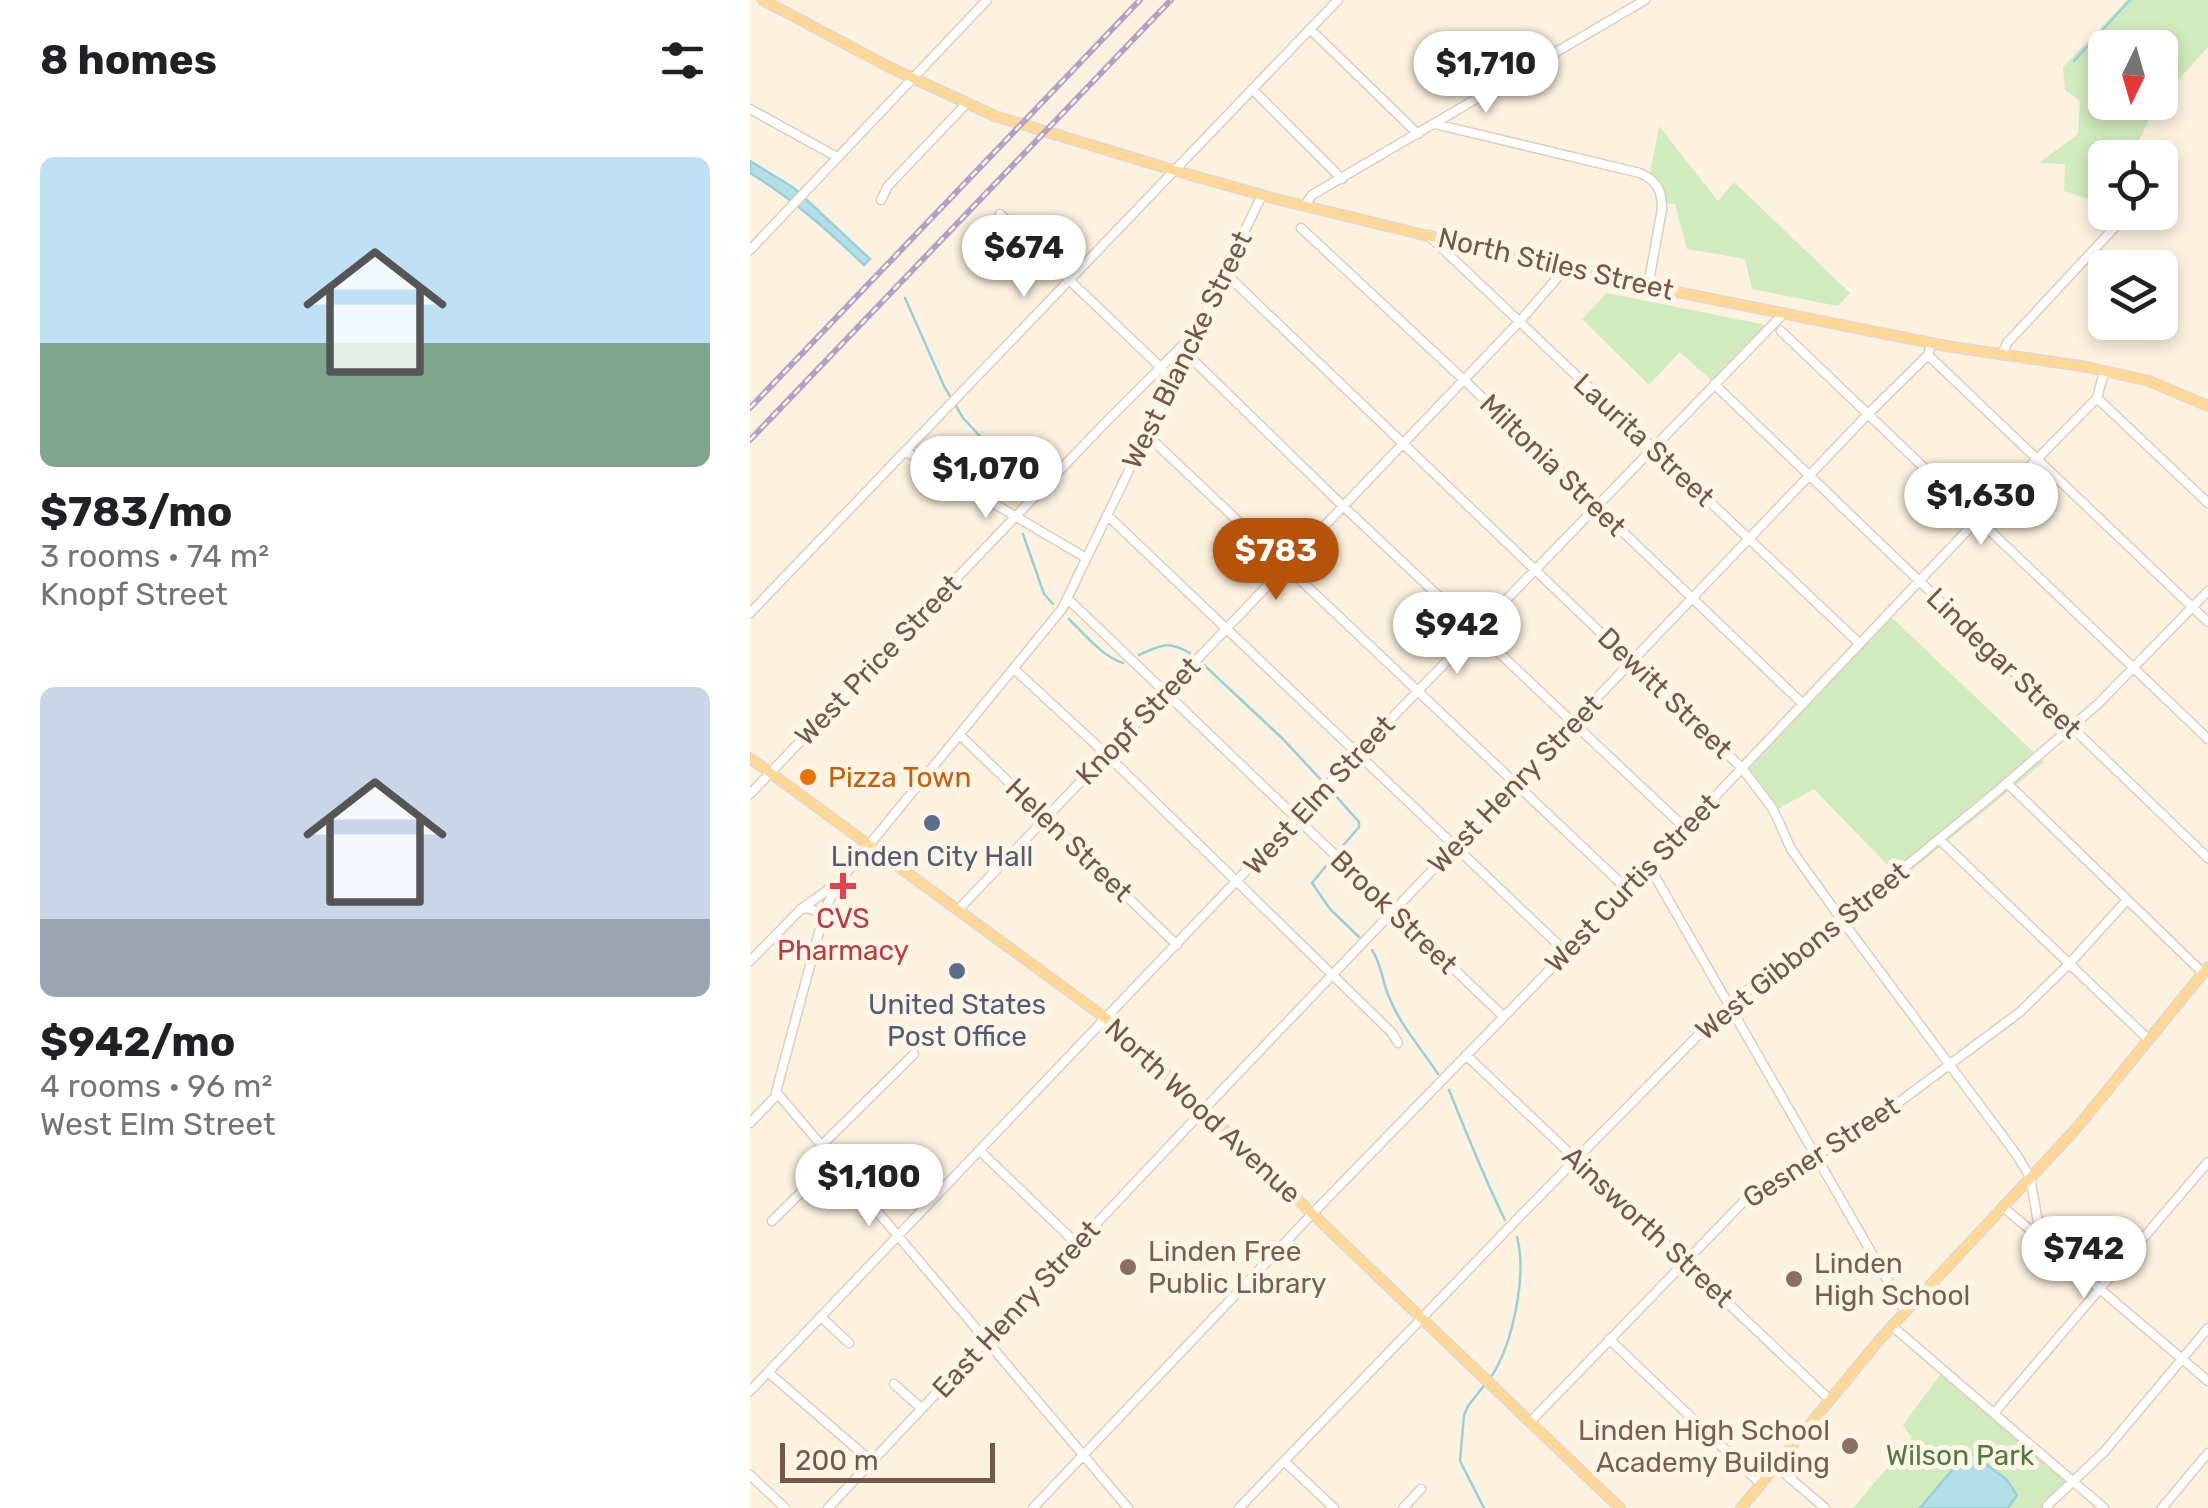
<!DOCTYPE html>
<html lang="en">
<head>
<meta charset="utf-8">
<style>
  body { margin:0; font-family:Rubik,sans-serif; background:#f6f6f6; color:#202124; height:100vh; display:flex; flex-direction:column; font-size:38px; white-space:nowrap }
  * { box-sizing:border-box; margin:0 }
  p { font-size:32px; color:#757577 }
  .icon { flex:none; width:55px; height:55px; fill:none; stroke:currentColor; stroke-width:2; stroke-linecap:round; stroke-linejoin:round }
  .map { position:relative; flex:1; overflow:hidden }
  .details { display:flex; flex-direction:column; background:#fff; width:750px }
  .details>* { flex:none }
  .needle { width:65px; rotate:185deg }
  .tools { position:absolute; left:1338px; top:30px; display:grid; gap:20px }
  .tools a { display:grid; place-items:center; width:90px; height:90px; border-radius:15px; background:#fff; box-shadow:0 5px 15px #0003; font-size:50px }
  .scale { position:absolute; left:30px; bottom:25px; width:215px; box-sizing:border-box; padding-left:10px; border:5px solid #745746; border-top:0; font-size:28px; line-height:35px; white-space:nowrap; color:#745746; -webkit-text-stroke:8px #fff5e7; paint-order:stroke }
  .price { position:absolute; translate:-50% -85px; padding:0 22px; border-radius:35px; background:#fff; color:#222; font-size:32px; line-height:65px; filter:drop-shadow(0 2px 5px #0008) }
  .price::after { content:''; position:absolute; left:50%; top:60px; width:30px; height:22px; margin-left:-15px; background:inherit; clip-path:polygon(0 0,100% 0,50% 100%) }
  .price.active { background:#b45309; color:#fff }
  ul { padding:0; list-style:none }
  li { display:grid; align-content:center; gap:20px; height:530px; padding:0 40px }
  li span { display:grid; place-items:center; height:310px; border-radius:15px; color:#555 }
  li>.icon { margin-inline-start:auto }
  span .icon { width:180px; height:180px; fill:#fffc; stroke-width:1 }
  li b { font-size:42px }
  h2 { display:flex; justify-content:space-between; align-items:center; height:120px; padding:0 40px; font-size:42px }
  main { display:flex; flex:1; min-height:0 }
  .map>svg:first-child { display:block }
  .green { fill:#d0ebbe }
  .water { fill:#b4dfe7; stroke:#99cfd9; stroke-width:2.5 }
  .lines { fill:none; stroke-linecap:round; stroke-linejoin:round }
  .stream { stroke:#99cfd9; stroke-width:2.5 }
  .minor-casing { stroke:#e1cdbb; stroke-width:11 }
  .major-casing { stroke:#ded7d3; stroke-width:12 }
  .minor { stroke:#fff; stroke-width:8 }
  .major { stroke:#ffd895; stroke-width:9 }
  .rail-casing { stroke:#b49fc6; stroke-width:6 }
  .rail { stroke:#fff5e7; stroke-width:2.5; stroke-dasharray:8; stroke-linecap:butt }
  .food-dot { fill:#e8710a; stroke:#fff5e7; stroke-width:4 }
  .service-dot { fill:#5c6f8a; stroke:#fff5e7; stroke-width:4 }
  .health-dot { fill:#e0444e; stroke:#fff5e7; stroke-width:4 }
  .education-dot { fill:#8d6e63; stroke:#fff5e7; stroke-width:4 }
  .labels { text-anchor:middle; dominant-baseline:central; stroke-width:10; stroke-linejoin:round; paint-order:stroke }
  .street-label { font-size:28px; fill:#745746; stroke:#fff5e7 }
  .food-label { font-size:28px; fill:#c56008; stroke:#fff5e7; text-anchor:start }
  .service-label { font-size:28px; fill:#4e5e75; stroke:#fff5e7 }
  .health-label { font-size:28px; fill:#be3a42; stroke:#fff5e7 }
  .education-label { font-size:28px; fill:#785e54; stroke:#fff5e7; text-anchor:start }
  .park-label { font-size:28px; fill:#507b3e; stroke:#fff5e7 }
</style>
</head>
<body>
<main>
<section class="details">
<h2>8 homes<svg class="icon" aria-label="filters" viewBox="0 0 24 24"><path d="M4 7h16M4 17h16"/><circle cx="9" cy="7" r="2"/><circle cx="15" cy="17" r="2"/></svg></h2>
<ul>
<li><span style="background:linear-gradient(#bfe0f5 60%,#7fa58c 0)"><svg class="icon" aria-label="home" viewBox="0 0 24 24"><path d="M3 11l9-7 9 7M6 9v11h12V9"/></svg></span><div><b>$783/mo</b><p>3 rooms · 74 m²</p><p>Knopf Street</p></div></li>
<li><span style="background:linear-gradient(#c9d6e8 75%,#9aa5b1 0)"><svg class="icon" aria-label="home" viewBox="0 0 24 24"><path d="M3 11l9-7 9 7M6 9v11h12V9"/></svg></span><div><b>$942/mo</b><p>4 rooms · 96 m²</p><p>West Elm Street</p></div></li>
</ul>
</section>
<div class="map">
<svg width="1458" height="1508" viewBox="0 0 1458 1508">
  <rect width="100%" height="100%" fill="#fdf2df"/>
  <path class="green" d="M1377,0H1458V47L1410,100V48H1355V102L1408,103L1380,157L1355,158V192L1348,202L1314,191L1315,164L1289,163L1328,134L1330,101L1315,90L1313,67Z
    M909,126L968,201L984,182L1100,293L1088,306L1002,289L995,259L937,249L925,204L908,203L899,179Z
    M857,293L1016,325L963,382L930,352L899,385L832,319Z
    M1138,614L1294,762L1151,879L1064,789L1021,813L990,765Z
    M1192,1372L1320,1480L1292,1508H1103L1162,1438L1153,1425Z"/>
  <path class="water" d="M0,161L44,188L120,259L114,265C79,231 42,198 0,173Z
    M1223,1454L1257,1480L1267,1495L1258,1508H1170L1215,1455Z"/>
  <g class="lines">
    <path class="stream" d="M1324,61L1380,0
      M155,298L194,386L213,418L243,450L245,461L244,482
      M273,534L294,594L303,604
      M319,619C334,634 353,657 373,663
      M389,655C411,645 418,640 440,653
      M454,665L533,739L572,781
      M585,795L609,822V827L591,848
      M580,861L562,883L580,909L609,937
      M622,950C632,965 632,981 639,997C650,1025 671,1048 688,1074
      M699,1090C717,1134 734,1178 755,1220
      M741,1377C763,1344 777,1275 767,1237
      M734,1508L710,1461L714,1415L718,1406L736,1383"/>
    <g class="minor-casing">
      <path id="minor" d="M560,29L668,134
        M502,89L592,179
        M0,109L87,157
        M685,124L890,173C907,181 912,190 912,209L898,286
        M131,200L138,186L216,104
        M555,205L562,195L895,0
        M250,214L423,379
        M551,228L714,380L1053,704
        M678,235L1110,644
        M0,250L237,0
        M475,273L992,768L1023,809L1041,849L1091,919L1266,1154L1280,1177L1291,1239L1458,1381
        M1031,331L1458,739
        M436,353L593,506L935,828
        M1252,354L1257,343L1379,212
        M1178,355L1458,622
        M964,384L1458,858
        M1347,398L1458,503
        M396,434L877,889
        M155,451L336,558
        M357,515L816,952
        M318,599L754,1017
        M0,613L588,0
        M264,669L356,754L642,1033L648,1043
        M210,735L427,945
        M1257,783L1453,973
        M0,794L355,423L442,336
        M1189,839L1399,1040
        M899,866L1155,1311
        M51,909L57,908L66,911L72,921
        M208,910L769,322L815,269
        M0,961L51,909L86,884
        M716,1055L1080,1400
        M28,1094L378,1508
        M0,1123L28,1094L26,1092L72,921L78,903L88,883L312,609L512,195
        M73,1144L164,1054
        M230,1151L327,1244
        M1253,1207L1291,1239
        M22,1221L85,1159
        M71,1317L99,1343
        M1142,1326L1354,1508
        M859,1339L1011,1484
        M18,1372L122,1462
        M144,1384L171,1408
        M0,1391L633,727L1034,313
        M1244,1413L1458,1162
        M780,1422L1001,1194L1117,1126L1270,1012L1319,964L1377,900
        M534,1461L584,1508
        M1026,1466L1075,1508
        M0,1475L35,1508
        M1297,1506L1354,1452L1458,1328
        M78,1508L479,1083L1118,414L1178,355L1182,343
        M283,1508L562,1214L848,920L1228,519L1347,398L1354,372
        M489,1508L773,1213L978,1005L1088,922L1245,793L1348,704L1458,591
        M653,1508L671,1489
        M1412,1508L1458,1453"/>
    </g>
    <g class="major-casing">
      <path id="major" d="M13,0L137,66L245,116L423,170L522,198L827,272L1196,346L1337,367L1399,381L1458,406
        M0,758L365,1025L870,1508
        M991,1508L1131,1338L1325,1130L1458,967"/>
    </g>
    <use href="#minor" class="minor"/>
    <use href="#major" class="major"/>
    <g class="rail-casing">
      <path id="rail" d="M0,408L390,0
        M0,440L421,0"/>
    </g>
    <use href="#rail" class="rail"/>
  </g>
  <circle class="food-dot" cx="58" cy="777" r="10"/>
  <g class="service-dot">
    <circle cx="182" cy="823" r="10"/>
    <circle cx="207" cy="971" r="10"/>
  </g>
  <path class="health-dot" d="M88 871h10v10h10v10h-10v10h-10v-10h-10v-10h10z"/>
  <g class="education-dot">
    <circle cx="378" cy="1267" r="10"/>
    <circle cx="1044" cy="1279" r="10"/>
    <circle cx="1100" cy="1446" r="10"/>
  </g>
  <g class="labels">
    <g class="street-label">
      <text transform="translate(806 264) rotate(13)">North Stiles Street</text>
      <text transform="translate(437 350) rotate(-64)">West Blancke Street</text>
      <text transform="translate(894 440) rotate(43)">Laurita Street</text>
      <text transform="translate(803 465) rotate(44)">Miltonia Street</text>
      <text transform="translate(128 660) rotate(-46)">West Price Street</text>
      <text transform="translate(1254 663) rotate(44)">Lindegar Street</text>
      <text transform="translate(915 693) rotate(44)">Dewitt Street</text>
      <text transform="translate(388 721) rotate(-46)">Knopf Street</text>
      <text transform="translate(765 784) rotate(-46)">West Henry Street</text>
      <text transform="translate(569 795) rotate(-47)">West Elm Street</text>
      <text transform="translate(319 840) rotate(44)">Helen Street</text>
      <text transform="translate(882 883) rotate(-46)">West Curtis Street</text>
      <text transform="translate(644 912) rotate(44)">Brook Street</text>
      <text transform="translate(1052 951) rotate(-39)">West Gibbons Street</text>
      <text transform="translate(453 1111) rotate(43)">North Wood Avenue</text>
      <text transform="translate(1071 1152) rotate(-33)">Gesner Street</text>
      <text transform="translate(898 1227) rotate(43)">Ainsworth Street</text>
      <text transform="translate(266 1309) rotate(-47)">East Henry Street</text>
    </g>
    <g class="food-label">
      <text x="78" y="777">Pizza Town</text>
    </g>
    <g class="service-label">
      <text x="182" y="856">Linden City Hall</text>
      <text x="207" y="1004">United States<tspan x="207" dy="32">Post Office</tspan></text>
    </g>
    <g class="health-label">
      <text x="93" y="918">CVS<tspan x="93" dy="32">Pharmacy</tspan></text>
    </g>
    <g class="education-label">
      <text x="398" y="1251">Linden Free<tspan x="398" dy="32">Public Library</tspan></text>
      <text x="1064" y="1263">Linden<tspan x="1064" dy="32">High School</tspan></text>
      <text x="1080" y="1430" text-anchor="end">Linden High School<tspan x="1080" dy="32">Academy Building</tspan></text>
    </g>
    <g class="park-label">
      <text x="1210" y="1455">Wilson Park</text>
    </g>
  </g>
</svg>
<div class="tools">
<a><svg class="needle" viewBox="-14 -14 28 28"><path d="M0-13l5 13h-10z" fill="#e53935"/><path d="M0 13l5-13h-10z" fill="#757577"/></svg></a>
<a><svg class="icon" aria-label="locate" viewBox="0 0 24 24"><circle cx="12" cy="12" r="6"/><path d="M12 2v4M12 18v4M2 12h4M18 12h4"/></svg></a>
<a><svg class="icon" aria-label="layers" viewBox="0 0 24 24"><path d="M12 4l9 5-9 5-9-5zM3 14l9 5 9-5"/></svg></a>
</div>
<div class="scale">200 m</div>
<b class="price" style="left:736px;top:116px">$1,710</b>
<b class="price" style="left:274px;top:300px">$674</b>
<b class="price" style="left:236px;top:521px">$1,070</b>
<b class="price" style="left:1231px;top:548px">$1,630</b>
<b class="price active" style="left:526px;top:603px">$783</b>
<b class="price" style="left:707px;top:677px">$942</b>
<b class="price" style="left:119px;top:1229px">$1,100</b>
<b class="price" style="left:1334px;top:1301px">$742</b>
</div>
</main>
</body>
</html>
